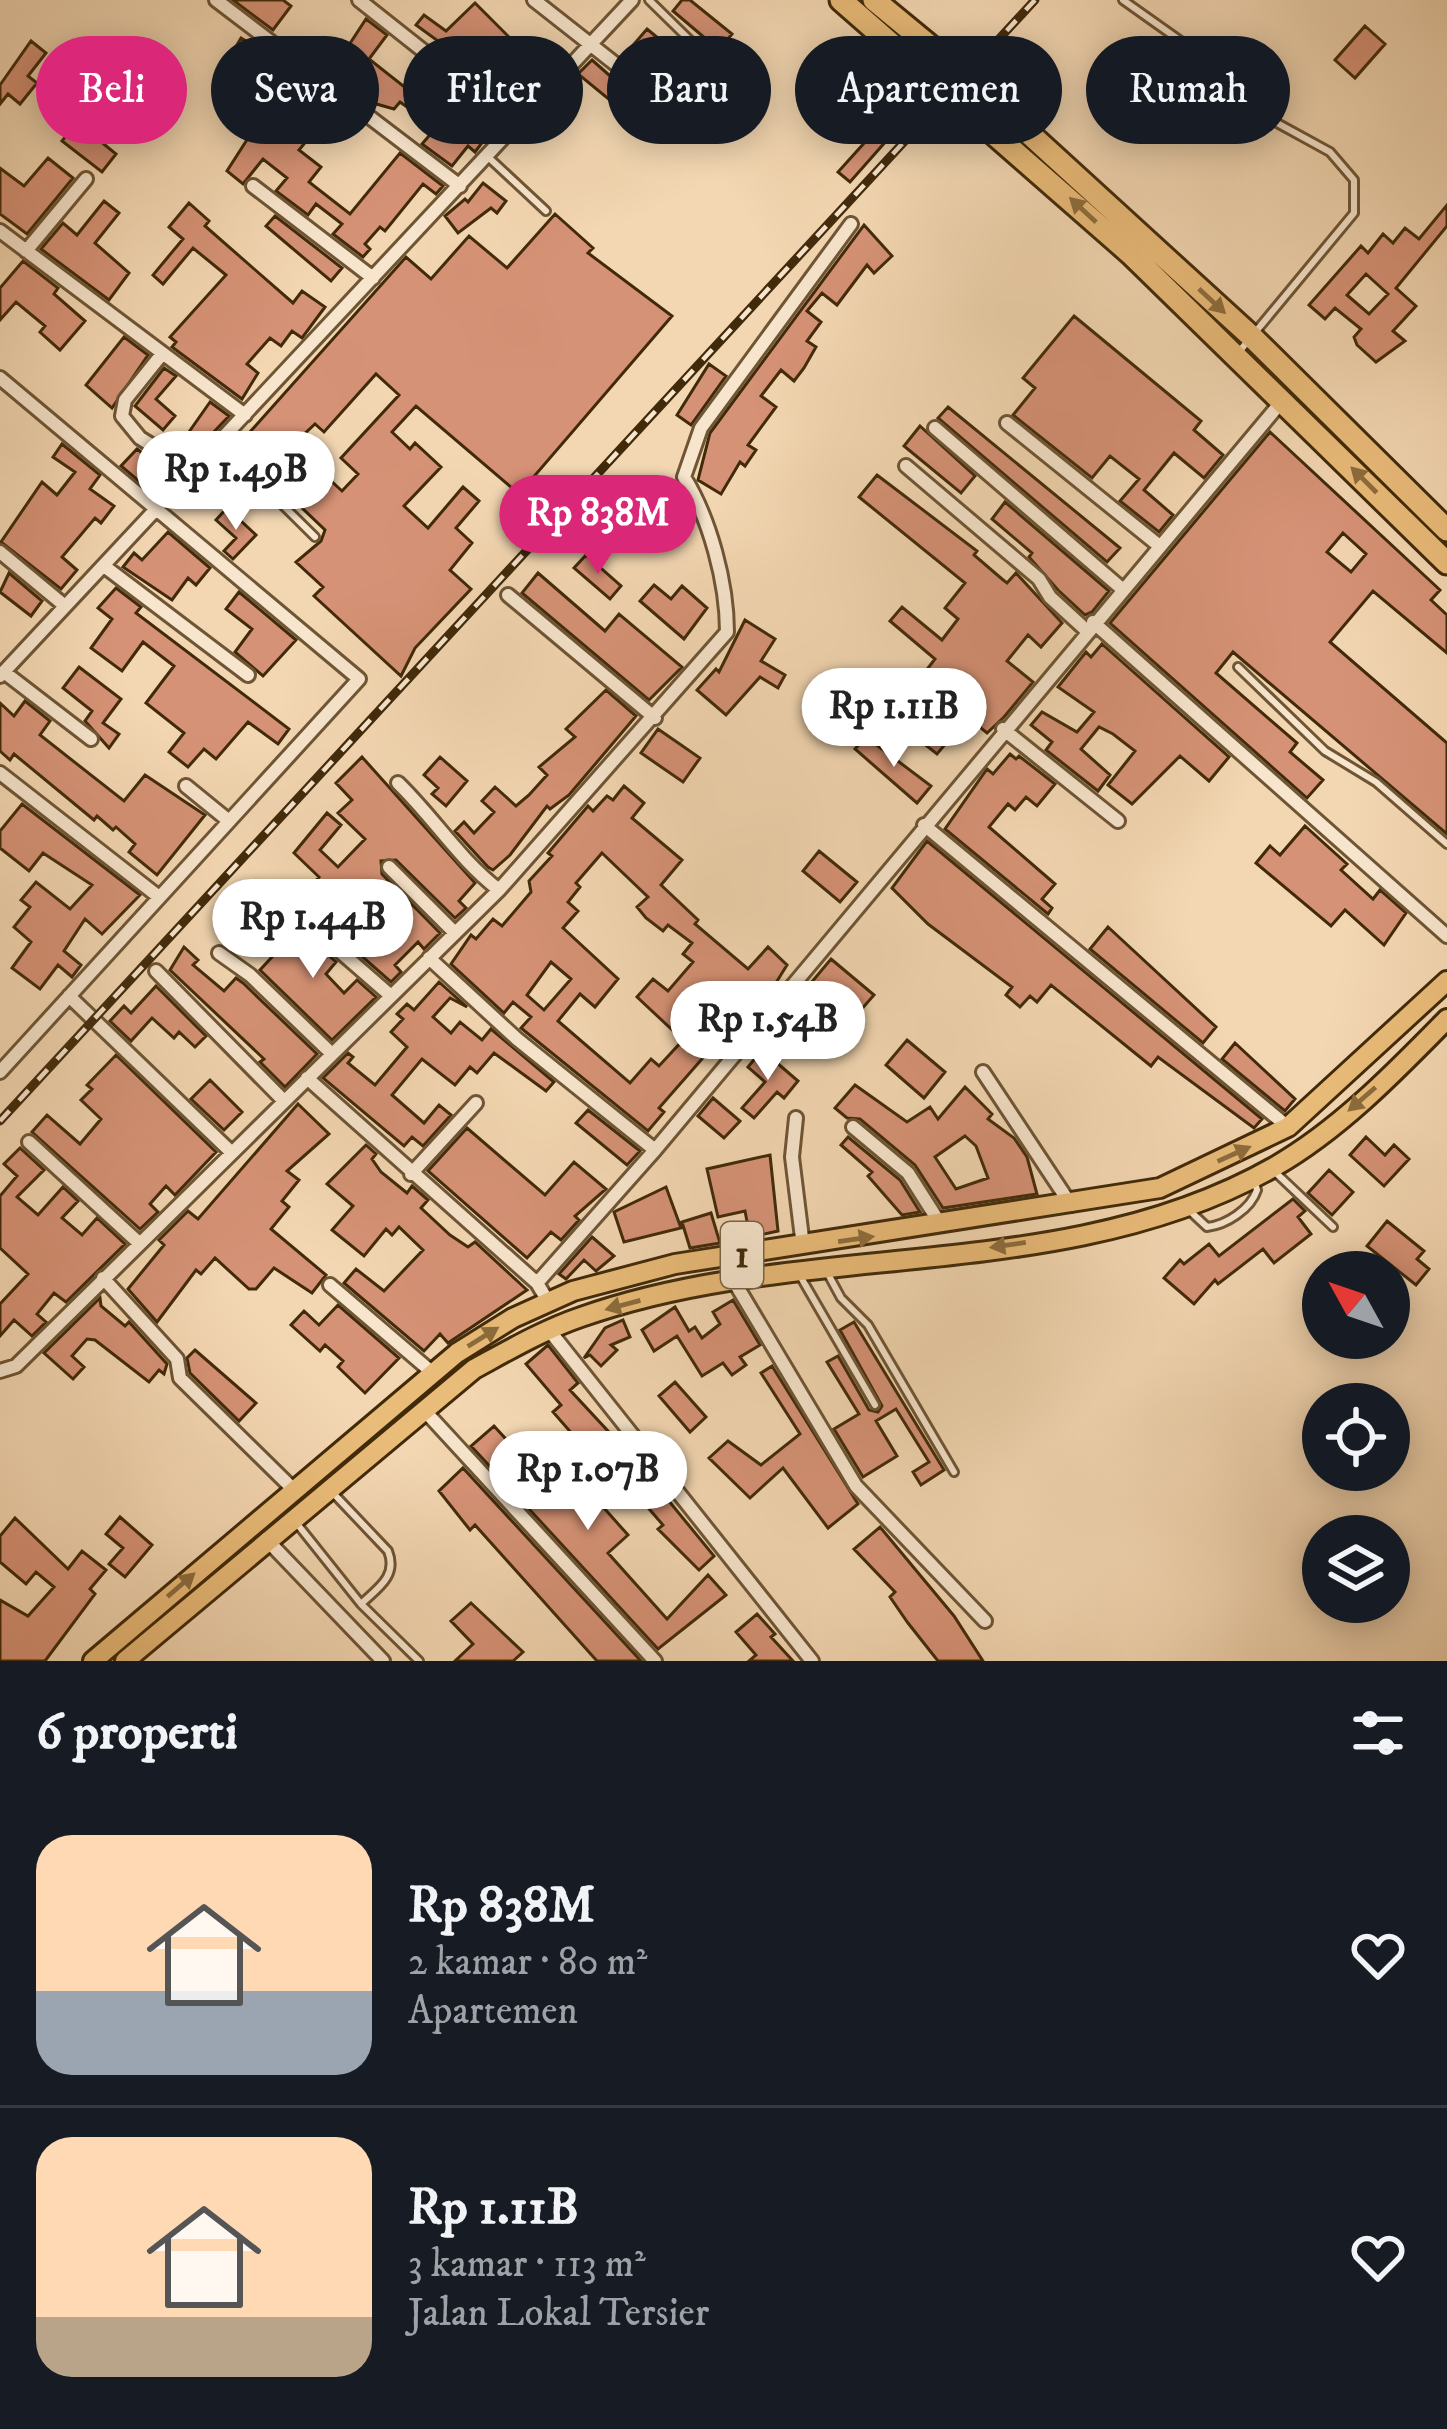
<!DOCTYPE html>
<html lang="id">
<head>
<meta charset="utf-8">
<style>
  body { margin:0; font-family:"IM FELL DW Pica",serif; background:#20242c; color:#f1f3f6; height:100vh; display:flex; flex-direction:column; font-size:45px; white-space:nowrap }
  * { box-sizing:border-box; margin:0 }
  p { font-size:39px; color:#9ea1a6 }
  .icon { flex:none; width:66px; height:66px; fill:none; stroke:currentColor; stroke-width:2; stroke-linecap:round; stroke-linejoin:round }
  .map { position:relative; height:1661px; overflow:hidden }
  .side { display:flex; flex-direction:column; background:#171b24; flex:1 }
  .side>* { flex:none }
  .banner { position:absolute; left:36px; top:36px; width:1377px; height:108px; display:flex; gap:24px }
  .needle { width:78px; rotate:310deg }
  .tools { position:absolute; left:1302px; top:1251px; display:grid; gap:24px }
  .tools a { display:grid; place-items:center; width:108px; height:108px; border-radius:50%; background:#171b24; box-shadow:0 6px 30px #0003; font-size:60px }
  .price { position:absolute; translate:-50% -102px; padding:0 27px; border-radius:42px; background:#fff; color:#222; font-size:39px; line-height:78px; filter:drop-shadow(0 3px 6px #0008) }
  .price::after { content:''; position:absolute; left:50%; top:72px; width:36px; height:27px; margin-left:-18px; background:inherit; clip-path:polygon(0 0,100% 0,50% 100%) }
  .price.active { background:#db2777; color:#fff }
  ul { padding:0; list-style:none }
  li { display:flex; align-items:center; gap:36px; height:300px; padding:0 36px }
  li+li { border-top:3px solid #363941 }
  li span { display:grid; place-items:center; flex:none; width:336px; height:240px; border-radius:36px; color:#555 }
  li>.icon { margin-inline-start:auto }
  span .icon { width:144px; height:144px; fill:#fffc; stroke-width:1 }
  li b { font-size:51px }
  h2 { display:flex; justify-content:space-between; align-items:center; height:144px; padding:0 36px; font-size:51px }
  .tag { padding:0 42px; border-radius:54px; background:#171b24; box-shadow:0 6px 30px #0003; font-size:42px; line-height:108px }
  .tag.active { background:#db2777; color:#fff }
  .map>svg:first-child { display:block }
  .building { fill:#d69276; stroke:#412a0a; stroke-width:3; fill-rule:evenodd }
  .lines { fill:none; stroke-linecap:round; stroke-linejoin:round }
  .lane-casing { stroke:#6e5534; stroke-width:12 }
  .street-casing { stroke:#6e5534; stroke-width:18 }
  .primary-casing { stroke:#412a0a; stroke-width:24 }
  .highway-casing { stroke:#412a0a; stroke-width:27 }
  .lane { stroke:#f7e5cd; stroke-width:6 }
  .street { stroke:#f7e5cd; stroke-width:12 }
  .primary { stroke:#eabc79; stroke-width:18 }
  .highway { stroke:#eabc79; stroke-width:21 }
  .rail-casing { stroke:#412a0a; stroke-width:9 }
  .rail { stroke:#f7e5cd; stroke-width:4.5; stroke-dasharray:14; stroke-linecap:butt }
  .oneway { fill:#8d6c3c }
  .labels { text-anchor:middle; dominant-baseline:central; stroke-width:12; stroke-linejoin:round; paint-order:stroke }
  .shield { fill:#f7e5cd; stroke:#786244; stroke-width:3 }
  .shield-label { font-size:39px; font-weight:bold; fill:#412a0a }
</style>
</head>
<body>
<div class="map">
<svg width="1447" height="1661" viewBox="0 0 1447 1661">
  <rect width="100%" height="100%" fill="#f3d7b2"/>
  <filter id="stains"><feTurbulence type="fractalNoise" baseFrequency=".00167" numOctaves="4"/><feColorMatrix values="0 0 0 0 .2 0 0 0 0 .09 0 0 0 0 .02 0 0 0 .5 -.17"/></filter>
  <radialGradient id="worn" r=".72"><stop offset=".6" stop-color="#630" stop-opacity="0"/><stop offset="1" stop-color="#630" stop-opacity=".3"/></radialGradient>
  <path class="building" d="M233,0H283L291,6L273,30Z
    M682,0H690L732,34L719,50L673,11Z
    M475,3L518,46L521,42L536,55L539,63L525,80L535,89L515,110L434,46L438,41L416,25L424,15L446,31Z
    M366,19L387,35L369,59L412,93L422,96L440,77L497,123L475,152L468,146L452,166L422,144L435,129L417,114L400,102L394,109L373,103L330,74Z
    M1365,26L1385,44L1355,78L1335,60Z
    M647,29L693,67L676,88L699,108L688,121L623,57Z
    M241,38L264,52L247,81L224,67Z
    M31,41L46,53L28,76L37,83L20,104L8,94L0,104V85Z
    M592,60L650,111L639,124L578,74Z
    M888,103L901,113L882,137L887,140L850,182L838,172L866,141Z
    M261,118L304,144L299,150L321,167L309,182L350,214L400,153L443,186L436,194L423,184L385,231L380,227L365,244L370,249L363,257L333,234L342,224L316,204L308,215L276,191L287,178L263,159L243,184L227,171Z
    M77,122L116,154L102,172L62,141Z
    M48,158L73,178L27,234L0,214V168L24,186Z
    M483,183L506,201L497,213L491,208L458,233L445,216L465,199L468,202Z
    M104,201L119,213L95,243L129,273L109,300L41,249L63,223L77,235Z
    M189,203L209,221L205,226L293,303L302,291L325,307L302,338L292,331L281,346L270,338L247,364L258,373L242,399L172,347L176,342L170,337L226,275L193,248L163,284L153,275L183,239L169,227Z
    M1447,205V226L1396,288L1416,306L1393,331L1405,341L1376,362L1357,345L1354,337L1361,329L1335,308L1325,319L1309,305L1361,246L1368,253L1383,234L1393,243L1405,228L1419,239ZM1366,274L1388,294L1369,314L1347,295Z
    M555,214L593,248L588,253L672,316L519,494L416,406L392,432L410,449L415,443L441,467L404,506L428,528L463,487L479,501L456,528L472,543L450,570L471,589L415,648L401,676L314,596L323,587L296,562L321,541L325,530L301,507L328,478L342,491L358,474L341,458L399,395L376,374L324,432L315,424L269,467L241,442L406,257L431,279L469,236L507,268Z
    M275,216L342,268L331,281L266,226Z
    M864,225L892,256L874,273L867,265L837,305L822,293L807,311L821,322L807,341L816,347L804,368L794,381L781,370L761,396L776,407L748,445L756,450L745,466L740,462L721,494L698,480L710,433Z
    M23,261L58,288L54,294L85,321L60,350L40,332L45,326L16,302L0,320V288Z
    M1074,316L1201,421L1194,430L1223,455L1204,478L1174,453L1144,490L1173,515L1159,532L1120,501L1139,479L1110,456L1092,478L1013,415L1035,388L1023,378Z
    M124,337L148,355L112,408L86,385Z
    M709,364L726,376L691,425L677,415Z
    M164,368L176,376L156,399L175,416L163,430L135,406Z
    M210,402L229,416L190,457L177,449Z
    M948,407L1120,548L1107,562L938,418Z
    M920,426L975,476L961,493L904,446Z
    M1270,432L1440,590L1431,600L1447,615V653L1373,591L1330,642L1447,743V834L1233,652L1216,673L1297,743L1290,752L1323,780L1307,798L1110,623ZM1343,533L1366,554L1351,572L1327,552Z
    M62,444L100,475L90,489L114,506L101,523L95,518L62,557L77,570L61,589L1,542L42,482L57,495L75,472L53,457Z
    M137,449L164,469L147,488L121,466Z
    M877,475L977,551L974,555L1002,579L1007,583L1016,573L1062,623L1041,647L1028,635L1007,661L1033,682L1004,717L987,733L968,717L937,754L914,736L925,723L906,697L935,659L890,621L902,607L942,640L958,619L945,608L965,583L859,497Z
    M1005,502L1109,591L1092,612L1085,615L1058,590L1029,557L1032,553L992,519Z
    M227,508L256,535L233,559L224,551L236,538L216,520Z
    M168,532L210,568L196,585L188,578L172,600L123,567L134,553L142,560Z
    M586,555L621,586L610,599L574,568Z
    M9,573L42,601L31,616L0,592Z
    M538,573L605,631L619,614L682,667L649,700L522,593Z
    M654,585L671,599L682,586L707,608L684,639L640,601Z
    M116,588L141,607L136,613L289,729L278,744L248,722L216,759L204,749L188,767L169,752L184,733L146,703L174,666L143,642L122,671L91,648L112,619L98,608Z
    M239,592L296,640L263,676L235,652L252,629L226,609Z
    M745,620L775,639L761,661L785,675L778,688L760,677L726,715L697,690L716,669L719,672Z
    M1102,644L1229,757L1209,781L1180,756L1132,804L1108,785L1135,751L1113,734L1099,727L1081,749L1110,775L1098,791L1046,750L1052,742L1031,725L1042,712L1077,732L1094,712L1058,687L1086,652L1091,657Z
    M79,667L121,699L103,723L119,734L109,748L85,721L92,711L63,688Z
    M606,690L636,716L569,795L550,809L547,806L510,855L493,870L488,867L455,831L464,822L474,833L494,812L482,801L495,787L516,806L529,795L547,775L539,767L575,737L566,729Z
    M25,701L50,721L40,735L124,801L145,775L205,815L157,875L129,852L135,844L116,827L113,830L97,816L94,820L14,754L10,760L0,751V703L14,716Z
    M658,729L700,758L683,782L641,753Z
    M866,737L931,786L917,803L855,749Z
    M1010,754L1016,759L1019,756L1055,784L1037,806L1026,797L1015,810L1008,804L989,827L1055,884L1042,899L1052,908L1048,914L945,829L987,769L993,774Z
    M362,757L475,883L459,901L466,908L455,918L396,860L381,861L382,874L440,933L424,949L418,942L395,965L401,972L391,982L349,945L378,909L361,886L327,926L298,901L319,877L294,853L327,813L341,825L320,850L338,867L365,839L338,813L352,800L336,783Z
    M440,757L467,781L446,806L432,794L438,788L424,775Z
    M624,786L644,803L632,818L682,860L661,885L698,920L695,924L748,969L768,947L787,965L761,1007L752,1018L744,1011L659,1108L664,1112L648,1131L521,1028L531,1017L513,1002L504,1013L451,964L471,935L476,939L493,919L502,926L531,892L529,881L552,856L548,853L588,806L593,811L607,796L613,800ZM602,853L648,897L637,907L646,918L663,931L668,925L692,943L683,954L693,962L668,991L653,979L637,997L683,1040L659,1066L651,1059L630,1083L558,1021L580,994L595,1007L618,979L563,928L578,911L568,902L580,887L576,883ZM551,962L571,979L544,1010L527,995Z
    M22,804L140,895L102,934L85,919L64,951L81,965L72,977L58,965L40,989L12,968L31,942L14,927L30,907L21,900L36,882L70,909L92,885L43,853L29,871L0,848V831Z
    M1305,826L1347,864L1341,870L1373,899L1380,890L1406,913L1384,945L1345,910L1331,926L1256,863L1270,846L1280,855Z
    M927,841L1262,1119L1254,1128L1158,1057L1151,1066L1051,985L1037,1002L1030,996L1020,1007L1006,995L1012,987L928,924L892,888Z
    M819,851L857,882L840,902L803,871Z
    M284,916L336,962L326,974L344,993L357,980L376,997L332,1040L260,970L283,945L269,932Z
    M1108,927L1216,1027L1203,1043L1090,949Z
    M184,947L198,960L193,965L224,991L236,978L243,983L317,1054L285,1087L260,1062L264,1059L170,970Z
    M831,959L874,995L860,1011L854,1006L837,1026L800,996Z
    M439,982L467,1007L450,998L433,1017L451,1033L460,1022L482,1040L491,1029L554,1082L546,1091L494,1053L477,1073L470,1067L455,1085L422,1059L392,1095L424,1123L439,1105L451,1115L423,1146L412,1137L404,1146L323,1078L348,1053L353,1057L348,1063L375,1085L407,1047L391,1032L403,1019L397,1014L407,1004L414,1010Z
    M156,986L206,1036L195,1047L179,1032L174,1038L152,1018L131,1041L110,1021L124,1006L131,1013Z
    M907,1040L945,1072L924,1098L886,1065Z
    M1235,1043L1295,1099L1285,1111L1222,1059Z
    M762,1050L798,1081L784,1098L777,1092L754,1118L742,1108L765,1082L748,1067Z
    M116,1055L216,1152L175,1195L166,1186L150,1204L158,1212L140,1229L32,1132L47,1115L80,1144L101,1119L81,1100L92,1089L87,1085Z
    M210,1080L242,1112L224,1130L191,1099Z
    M855,1085L907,1122L930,1107L938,1119L965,1087L992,1114L988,1119L1014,1138L1027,1157L1037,1194L943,1208L915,1165L860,1119L847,1118L835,1108ZM965,1136L976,1146L988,1178L956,1189L935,1157Z
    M713,1098L740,1121L724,1138L698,1116Z
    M298,1104L329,1134L287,1171L299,1180L282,1201L289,1207L271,1229L326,1275L312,1293L274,1268L256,1289H249L215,1258L201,1274L196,1270L157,1322L128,1289L164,1245L159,1240L188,1211L198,1219Z
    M588,1110L640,1151L627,1165L576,1123Z
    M467,1128L545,1195L574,1162L606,1189L575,1216L579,1220L561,1240L551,1232L527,1258L428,1171Z
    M848,1137L900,1180L920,1212L902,1215L868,1176L872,1172L841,1145Z
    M1366,1137L1385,1155L1394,1145L1409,1159L1384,1186L1350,1155Z
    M366,1145L376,1154L372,1159L381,1172L407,1193L412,1186L428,1200L421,1208L450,1235L468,1247L475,1242L527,1290L448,1343L440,1334L424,1351L344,1283L356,1269L384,1291L423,1250L399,1227L392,1235L386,1229L364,1256L332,1230L353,1206L327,1184Z
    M20,1148L44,1170L17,1197L38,1215L63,1187L78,1201L62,1218L82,1235L97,1218L125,1244L66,1302L54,1293L37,1314L46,1322L32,1336L14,1320L0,1336V1304L28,1274L0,1248V1196L17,1176L4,1164Z
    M770,1155L778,1231L750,1237L745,1211L718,1217L707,1169Z
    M1329,1170L1353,1192L1332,1215L1308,1193Z
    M666,1187L681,1228L624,1242L614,1212Z
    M1293,1199L1305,1211L1298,1217L1311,1234L1274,1263L1263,1249L1218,1284L1215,1280L1194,1304L1164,1278L1180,1260L1184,1264L1209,1244L1219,1256Z
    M711,1213L720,1243L690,1248L682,1222Z
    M1387,1221L1424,1251L1417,1259L1429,1269L1416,1285L1367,1246Z
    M592,1237L614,1256L596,1271L584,1260L566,1279L559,1274Z
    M100,1298L101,1306L125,1326L129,1322L167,1364L164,1374L159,1370L149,1382L95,1340L87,1339L72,1356L84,1367L73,1379L44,1353Z
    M733,1300L760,1345L740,1357L746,1365L732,1375L723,1363L702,1376L677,1336L654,1351L642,1330L675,1307L689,1331L695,1327L702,1338L720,1324L713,1312Z
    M338,1305L399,1358L365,1393L338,1367L343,1361L325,1345L320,1351L291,1325L304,1311L319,1325Z
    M623,1320L630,1337L611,1345L617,1350L601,1366L590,1355L584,1358L605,1328Z
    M854,1322L944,1470L921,1485L913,1472L929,1462L896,1409L876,1421L897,1456L863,1477L834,1429L859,1414L827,1362L838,1356L869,1410L878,1412L882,1406L840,1330Z
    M548,1345L578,1383L570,1390L645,1471L622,1491L553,1412L561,1405L526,1364Z
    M195,1350L256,1403L239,1421L190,1373L187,1358Z
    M772,1366L858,1504L828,1528L783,1468L750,1498L709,1458L728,1441L761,1465L800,1434L761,1373Z
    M675,1382L706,1417L690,1432L659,1396Z
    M494,1426L527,1462L547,1444L628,1535L608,1553L667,1619L708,1575L726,1595L658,1649L471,1446Z
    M463,1468L641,1661H597L475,1525L470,1530L439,1491Z
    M659,1489L714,1556L699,1570L658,1529L663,1525L644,1503Z
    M120,1517L152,1545L125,1577L109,1564L123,1548L106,1534Z
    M15,1518L68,1569L82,1551L106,1570L90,1589L95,1594L45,1661H0V1600L28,1616L54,1587L36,1572L26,1584L0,1562V1536Z
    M880,1527L954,1616L983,1661H938L908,1623L890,1597L895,1592L854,1549Z
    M471,1603L523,1652L513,1661H455L473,1644L451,1621Z
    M757,1614L775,1634L771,1637L793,1661H749L756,1655L736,1632Z"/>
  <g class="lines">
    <g class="lane-casing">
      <path id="lane" d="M649,0L705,55
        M1123,0L1230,76L1257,112L1330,152L1354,180V213L1238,353
        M487,156L546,211
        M219,442L315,537
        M262,484L298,449
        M1238,667L1325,751L1376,782L1447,844
        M1274,1171L1333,1227
        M1191,1212L1207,1227C1226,1225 1251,1209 1257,1190L1254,1179
        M799,1274L875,1405
        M828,1274L841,1298L868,1325L954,1472
        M333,1493L388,1551C398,1576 378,1588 361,1604
        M294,1520L361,1604L419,1661"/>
    </g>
    <g class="street-casing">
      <path id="street" d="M216,0L460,186
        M359,0L517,125
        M534,0L637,81L682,129
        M253,186L373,278
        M0,231L245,415
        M26,251L86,179
        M162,354L125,400L122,416L140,438L193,471
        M0,378L359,679L0,1072
        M1007,423L1157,544
        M935,428L1121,588
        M906,466L1039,579L1050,597L1086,630
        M0,552L65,606
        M104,566L248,675
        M508,595L655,718
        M1093,622L1447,936
        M4,672L91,739
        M0,676L632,0
        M1003,729L1118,821
        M0,773L159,897
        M398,783C435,819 458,858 499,890
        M186,786L229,821
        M924,825L1288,1127
        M389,867L455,933
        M289,907L391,996
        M219,953L250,975L332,1054
        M429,958L517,1039L655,1150
        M156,971L284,1101
        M69,996L231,1152
        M983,1072L1071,1205
        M307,1078L537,1283L549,1303
        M796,1118L792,1157L803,1246
        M853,1127L908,1173L941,1225
        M29,1142L139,1243
        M411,1174L476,1103
        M103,1278L177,1359L180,1378L293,1489
        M537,1283L655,1150L1283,400
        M735,1283L856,1486L985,1621
        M330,1285L434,1374
        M549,1330L812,1661
        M0,1371L16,1366L499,890L727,632C727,583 710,519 684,477L701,428L851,224
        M424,1410L655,1661
        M266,1539L383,1661"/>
    </g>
    <g class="primary-casing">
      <path id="primary" d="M93,1661L457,1353L513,1318L573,1291L675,1264L1160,1188L1288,1127L1447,981
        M125,1661L474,1369C509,1350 543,1330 581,1317C803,1238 1063,1287 1274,1167C1339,1130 1395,1072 1447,1019"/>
    </g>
    <g class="highway-casing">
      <path id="highway" d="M841,0L1131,254L1447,563
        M874,0L965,75L1252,337L1447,530"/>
    </g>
    <use href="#lane" class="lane"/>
    <use href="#street" class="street"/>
    <use href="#primary" class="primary"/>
    <use href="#highway" class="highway"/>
    <g class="rail-casing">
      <path id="rail" d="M0,1121L1035,0"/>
    </g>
    <use href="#rail" class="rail"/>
  </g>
  <defs><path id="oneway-solid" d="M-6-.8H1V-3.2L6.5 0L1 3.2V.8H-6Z" transform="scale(3)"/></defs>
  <g class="oneway">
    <use href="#oneway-solid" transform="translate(1083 210) rotate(-137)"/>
    <use href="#oneway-solid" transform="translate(1212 301) rotate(43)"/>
    <use href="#oneway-solid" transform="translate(1364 480) rotate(-135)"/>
    <use href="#oneway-solid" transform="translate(1362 1099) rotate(139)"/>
    <use href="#oneway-solid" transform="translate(1234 1154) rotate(-24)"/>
    <use href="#oneway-solid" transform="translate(856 1239) rotate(-8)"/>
    <use href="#oneway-solid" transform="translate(1008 1245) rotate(172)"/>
    <use href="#oneway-solid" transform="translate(623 1305) rotate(165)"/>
    <use href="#oneway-solid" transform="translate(483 1337) rotate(-32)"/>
    <use href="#oneway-solid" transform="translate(181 1585) rotate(-41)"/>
  </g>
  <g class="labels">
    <rect class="shield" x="721" y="1222" width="42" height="66" rx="9"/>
    <g class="shield-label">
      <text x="742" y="1255">1</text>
    </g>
  </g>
  <rect width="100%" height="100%" filter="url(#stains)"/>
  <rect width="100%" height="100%" fill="url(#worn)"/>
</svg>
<div class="tools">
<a><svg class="needle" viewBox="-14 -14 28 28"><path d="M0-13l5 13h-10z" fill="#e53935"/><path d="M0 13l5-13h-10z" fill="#9ea1a6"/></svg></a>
<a><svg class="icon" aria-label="locate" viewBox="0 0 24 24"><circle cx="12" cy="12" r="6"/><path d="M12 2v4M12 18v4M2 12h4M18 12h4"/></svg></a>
<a><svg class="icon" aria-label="layers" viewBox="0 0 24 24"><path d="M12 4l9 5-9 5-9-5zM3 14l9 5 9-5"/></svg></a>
</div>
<b class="price" style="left:236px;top:533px">Rp 1.49B</b>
<b class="price active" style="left:598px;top:577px">Rp 838M</b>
<b class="price" style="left:894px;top:770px">Rp 1.11B</b>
<b class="price" style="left:313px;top:981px">Rp 1.44B</b>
<b class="price" style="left:768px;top:1083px">Rp 1.54B</b>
<b class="price" style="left:588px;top:1533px">Rp 1.07B</b>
<div class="banner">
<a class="tag active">Beli</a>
<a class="tag">Sewa</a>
<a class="tag">Filter</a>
<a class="tag">Baru</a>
<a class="tag">Apartemen</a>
<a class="tag">Rumah</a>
</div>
</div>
<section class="side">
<h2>6 properti<svg class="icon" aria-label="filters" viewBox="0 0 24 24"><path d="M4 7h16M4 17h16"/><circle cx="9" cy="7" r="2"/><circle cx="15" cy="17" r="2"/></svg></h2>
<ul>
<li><span style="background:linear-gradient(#ffd9b3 65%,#9aa5b1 0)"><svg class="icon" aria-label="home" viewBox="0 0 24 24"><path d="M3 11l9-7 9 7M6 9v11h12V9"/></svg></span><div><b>Rp 838M</b><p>2 kamar · 80 m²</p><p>Apartemen</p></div><svg class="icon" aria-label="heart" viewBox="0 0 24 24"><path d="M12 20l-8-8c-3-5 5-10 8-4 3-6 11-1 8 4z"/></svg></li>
<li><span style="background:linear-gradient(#ffd9b3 75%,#b9a48a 0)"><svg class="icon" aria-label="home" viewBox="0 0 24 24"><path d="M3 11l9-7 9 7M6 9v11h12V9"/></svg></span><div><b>Rp 1.11B</b><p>3 kamar · 113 m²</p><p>Jalan Lokal Tersier</p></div><svg class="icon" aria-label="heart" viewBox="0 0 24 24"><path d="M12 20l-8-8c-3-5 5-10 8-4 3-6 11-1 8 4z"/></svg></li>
</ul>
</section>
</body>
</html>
